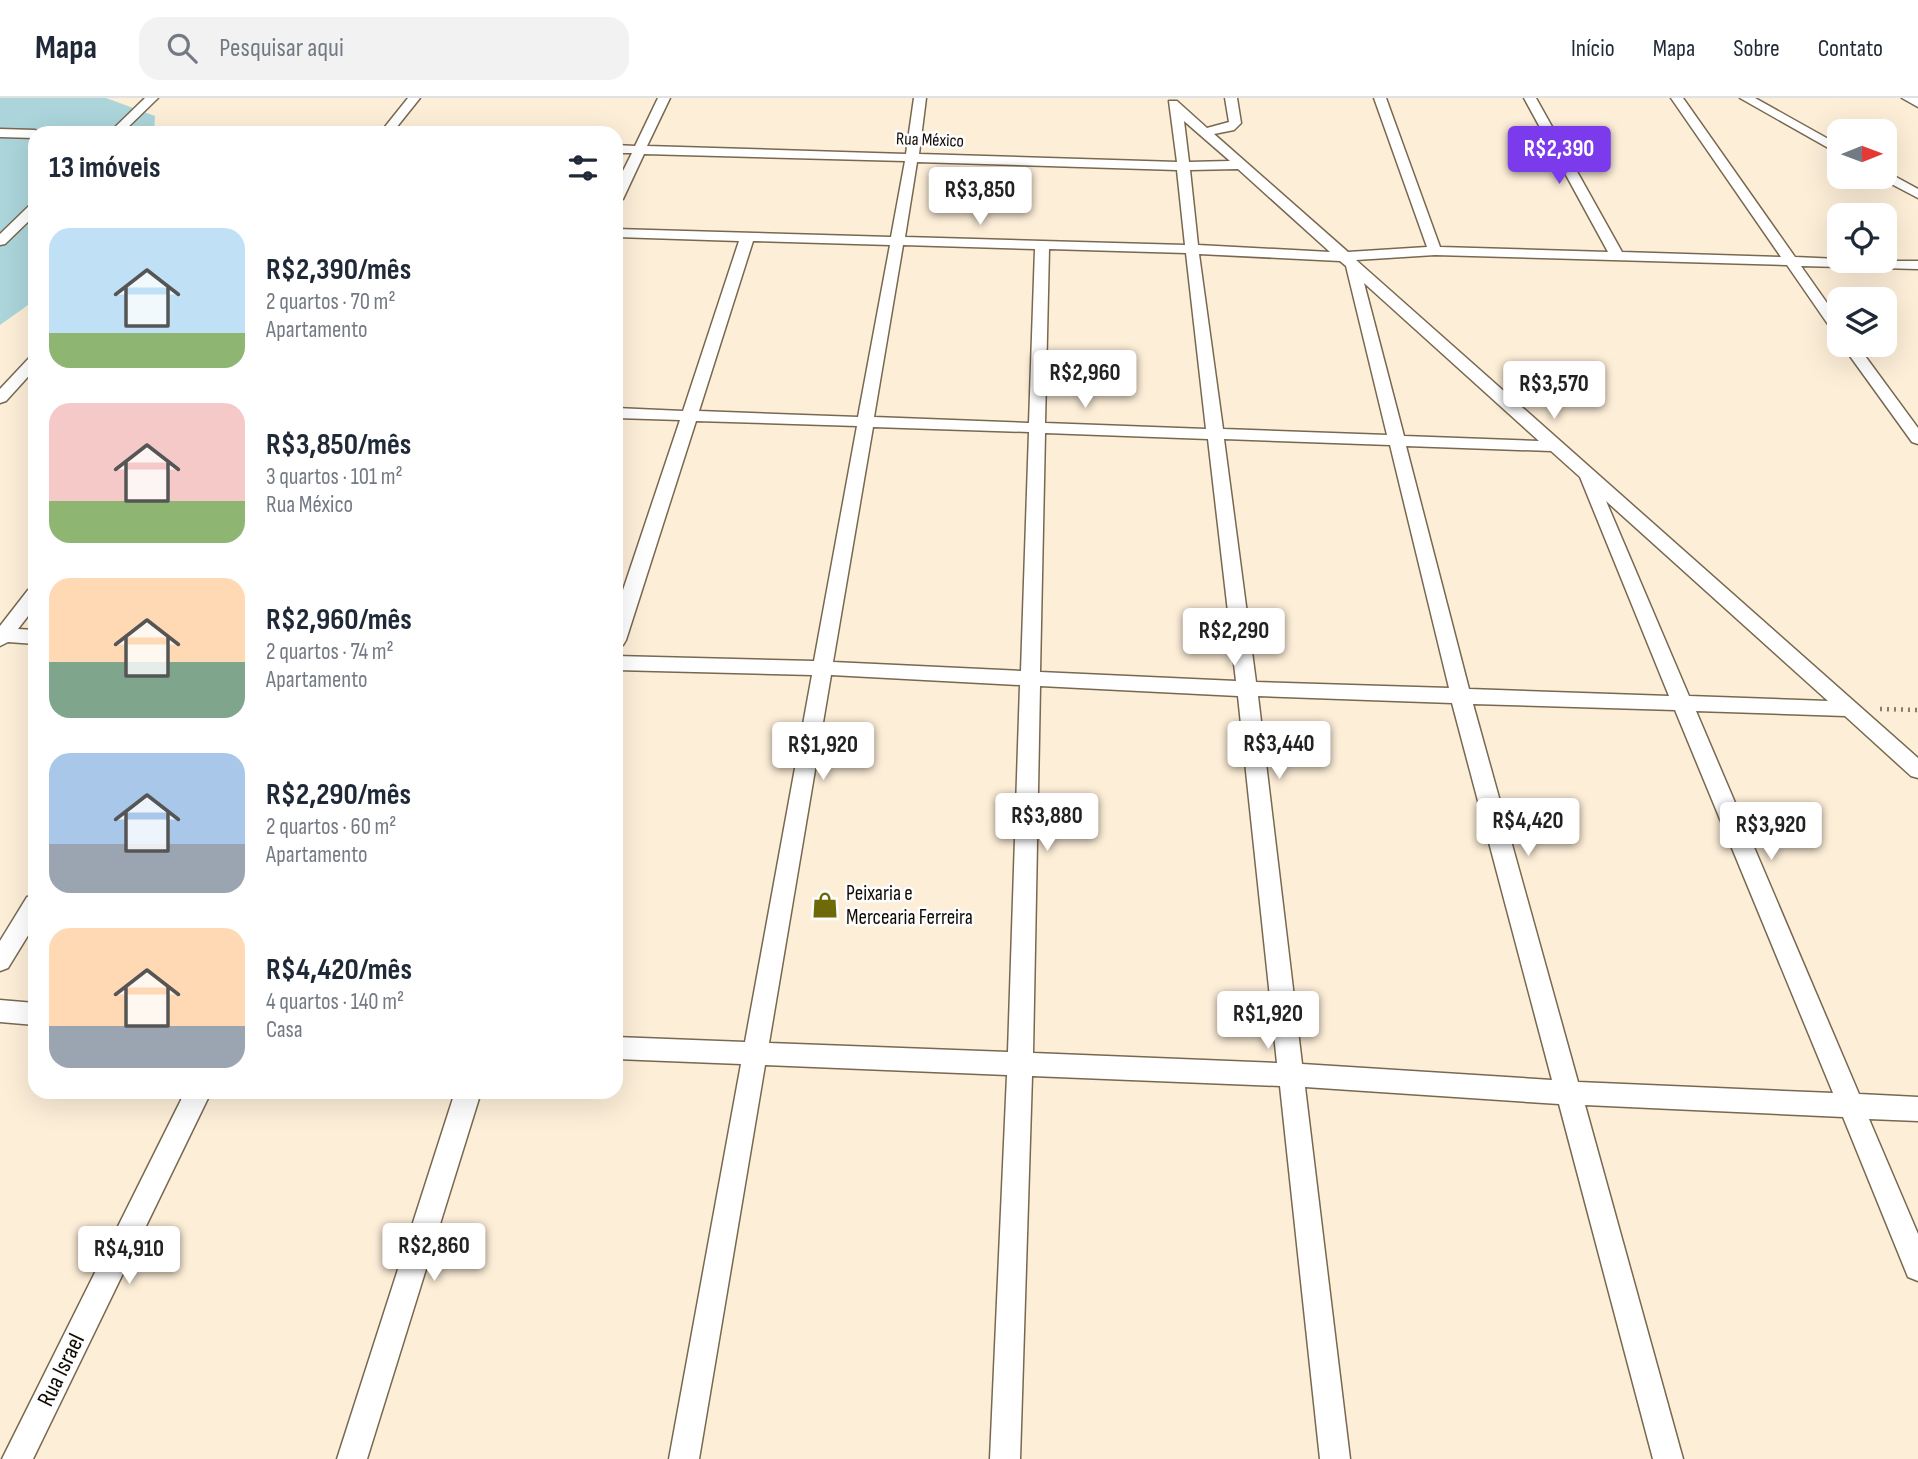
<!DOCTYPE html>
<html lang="pt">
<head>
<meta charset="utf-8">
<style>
  body { margin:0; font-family:"Sofia Sans Condensed",sans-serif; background:#f2f2f3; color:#1f2937; height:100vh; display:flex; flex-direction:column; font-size:26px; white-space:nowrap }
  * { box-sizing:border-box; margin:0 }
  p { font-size:23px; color:#747a83 }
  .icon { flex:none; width:38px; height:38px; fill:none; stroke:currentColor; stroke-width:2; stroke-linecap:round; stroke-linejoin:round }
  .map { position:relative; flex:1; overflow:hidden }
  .side { position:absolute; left:28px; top:28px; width:595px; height:973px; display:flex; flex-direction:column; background:#fff; border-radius:21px; box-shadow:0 7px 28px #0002 }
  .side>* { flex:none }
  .needle { width:46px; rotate:89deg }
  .controls { position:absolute; left:1827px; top:21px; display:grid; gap:14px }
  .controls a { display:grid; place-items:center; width:70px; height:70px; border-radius:14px; background:#fff; box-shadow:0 7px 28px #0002; font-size:35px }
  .price { position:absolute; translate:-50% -60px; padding:0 16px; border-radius:7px; background:#fff; color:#222; font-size:23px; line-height:46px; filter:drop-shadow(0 2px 4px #0008) }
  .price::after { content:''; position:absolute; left:50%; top:42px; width:21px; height:16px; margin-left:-10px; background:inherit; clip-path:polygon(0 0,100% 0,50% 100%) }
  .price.active { background:#7c3aed; color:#fff }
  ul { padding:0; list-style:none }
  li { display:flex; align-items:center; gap:21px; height:175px; padding:0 21px }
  li span { display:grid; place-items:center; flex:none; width:196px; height:140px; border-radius:21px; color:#555 }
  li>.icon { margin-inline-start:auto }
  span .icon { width:84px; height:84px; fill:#fffc; stroke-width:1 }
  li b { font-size:30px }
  h2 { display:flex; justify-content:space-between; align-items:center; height:84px; padding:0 21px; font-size:30px }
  header { display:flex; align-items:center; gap:42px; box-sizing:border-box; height:98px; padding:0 35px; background:#fff; border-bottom:2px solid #e0e1e3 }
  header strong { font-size:33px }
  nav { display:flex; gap:38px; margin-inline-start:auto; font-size:24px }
  .search { width:490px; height:63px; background:#f2f2f3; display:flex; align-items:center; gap:18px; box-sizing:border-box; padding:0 24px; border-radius:21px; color:#747a83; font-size:26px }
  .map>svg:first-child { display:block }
  .water { fill:#abd5db }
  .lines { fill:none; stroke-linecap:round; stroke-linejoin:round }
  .minor-casing { stroke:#786850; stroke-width:3 }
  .path { stroke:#867b6d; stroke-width:4.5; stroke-dasharray:2 5; stroke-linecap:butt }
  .minor { fill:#fff; fill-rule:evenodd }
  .labels { text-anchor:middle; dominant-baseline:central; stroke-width:5; stroke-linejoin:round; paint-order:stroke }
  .far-street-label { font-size:18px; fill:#100a03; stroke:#fdfdfd }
  .poi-label { font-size:21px; fill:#100a03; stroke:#fdfdfd; text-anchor:start }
  .near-street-label { font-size:24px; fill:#100a03; stroke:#fdfdfd }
</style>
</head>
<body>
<header>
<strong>Mapa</strong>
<div class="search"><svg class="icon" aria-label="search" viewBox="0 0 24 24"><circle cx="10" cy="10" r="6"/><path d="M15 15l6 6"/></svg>Pesquisar aqui</div>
<nav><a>Início</a><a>Mapa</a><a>Sobre</a><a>Contato</a></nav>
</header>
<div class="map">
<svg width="1918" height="1361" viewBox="0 0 1918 1361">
  <rect width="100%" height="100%" fill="#fdeed8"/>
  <path class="water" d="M0,0H106L155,18L154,35H35V202L0,227Z"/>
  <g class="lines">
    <g class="minor-casing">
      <path id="minor" d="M145,0H158L122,35H109Z
        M408,0H420L392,35H380Z
        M658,0H670L647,48L906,56L914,0H926L919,56L1177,64L1169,3H1177L1207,30L1229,24L1225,0H1237L1241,25L1234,32L1214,36L1348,154L1427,149L1374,0H1386L1440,149L1608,154L1524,0H1536L1622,154L1781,159L1671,0H1683L1795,159L1839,161V163H1918V171L1801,168L1839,222V236L1834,235L1787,167L1435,157L1356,162L1918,660V680L1911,678L1845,618L1696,613L1859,996L1918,999V1023L1869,1021L1918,1136V1183L1908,1179L1843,1019L1585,1007L1683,1361H1653L1559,1006L1305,989L1350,1361H1320L1280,988L1032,978L1020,1361H990L1007,977L765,967L699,1361H669L741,966L616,961V939L745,944L812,577L616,572V558L814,563L857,328L696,323L626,542L623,547L616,549V513L680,322L616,320V310L683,313L739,143L616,139V131L891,139L905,63L644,56L623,101L616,105V87L632,55H616V47L635,48ZM1184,23L1230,63L1189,64ZM917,64L1177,72L1185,147L905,139ZM1238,71L1330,154L1198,147L1190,72ZM753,143L890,147L858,319L699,313ZM903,147L1035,151L1029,325L874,319ZM1049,151L1186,155L1206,331L1045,325ZM1199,156L1340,163L1346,168L1387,337L1223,331ZM1364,185L1539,343L1404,338ZM873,329L1029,334L1021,573L833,564ZM1045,335L1208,341L1236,583L1040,574ZM1224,341L1390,347L1449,590L1256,584ZM1406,348L1551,353L1580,379L1669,598L1469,591ZM1606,403L1828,603L1689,598ZM831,577L1020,587L1008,954L769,945ZM1040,588L1238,598L1277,965L1033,955ZM1258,598L1452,605L1552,982L1302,966ZM1473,606L1675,612L1833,995L1578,984Z
        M1740,0H1755L1839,47V56Z
        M1902,0H1918V9Z
        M0,31L35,32L40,35H35V40L0,39Z
        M1885,73L1918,91V100L1880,80L1885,79Z
        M35,106V117L5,146L0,147V136L30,107Z
        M1842,247H1857L1918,330V346L1912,344Z
        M35,257V271L6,303L0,305V291L30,259Z
        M35,490V509L18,531L35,532V546L8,544L0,548V528L28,492Z
        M35,797V826L8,870L0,873V843L27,799Z
        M0,902L35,905V927L0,924Z
        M185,994H211L33,1361H2Z
        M455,994H481L367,1361H337Z"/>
    </g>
    <path class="path" d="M1880,611L1918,612"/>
    <use href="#minor" class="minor"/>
  </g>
  <defs>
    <g id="shop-bare" transform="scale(2.1)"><path d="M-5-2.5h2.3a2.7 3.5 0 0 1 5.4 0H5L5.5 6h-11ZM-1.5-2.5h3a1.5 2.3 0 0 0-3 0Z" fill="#6d6a07" stroke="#fdfdfd" stroke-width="2.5" paint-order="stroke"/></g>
  </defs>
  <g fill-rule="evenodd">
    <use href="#shop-bare" x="825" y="807"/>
  </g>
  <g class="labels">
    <g class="far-street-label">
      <text transform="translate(930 42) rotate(2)">Rua México</text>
    </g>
    <g class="poi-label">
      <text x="846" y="795">Peixaria e<tspan x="846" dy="24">Mercearia Ferreira</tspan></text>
    </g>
    <g class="near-street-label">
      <text transform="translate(61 1272) rotate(-64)">Rua Israel</text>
    </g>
  </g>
</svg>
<div class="controls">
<a><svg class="needle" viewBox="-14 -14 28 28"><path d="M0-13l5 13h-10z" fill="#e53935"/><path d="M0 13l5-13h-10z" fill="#747a83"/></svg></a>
<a><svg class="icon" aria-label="locate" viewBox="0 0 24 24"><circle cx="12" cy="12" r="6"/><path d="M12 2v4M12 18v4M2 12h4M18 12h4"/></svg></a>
<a><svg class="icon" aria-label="layers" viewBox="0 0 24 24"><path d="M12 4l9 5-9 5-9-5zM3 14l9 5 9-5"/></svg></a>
</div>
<b class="price active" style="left:1559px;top:88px">R$2,390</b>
<b class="price" style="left:980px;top:129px">R$3,850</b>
<b class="price" style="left:1085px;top:312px">R$2,960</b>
<b class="price" style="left:1554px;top:323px">R$3,570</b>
<b class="price" style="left:1234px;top:570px">R$2,290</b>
<b class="price" style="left:1279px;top:683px">R$3,440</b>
<b class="price" style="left:823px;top:684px">R$1,920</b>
<b class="price" style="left:1047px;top:755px">R$3,880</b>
<b class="price" style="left:1528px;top:760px">R$4,420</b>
<b class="price" style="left:1771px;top:764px">R$3,920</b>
<b class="price" style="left:1268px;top:953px">R$1,920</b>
<b class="price" style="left:434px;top:1185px">R$2,860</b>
<b class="price" style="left:129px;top:1188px">R$4,910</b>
<section class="side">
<h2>13 imóveis<svg class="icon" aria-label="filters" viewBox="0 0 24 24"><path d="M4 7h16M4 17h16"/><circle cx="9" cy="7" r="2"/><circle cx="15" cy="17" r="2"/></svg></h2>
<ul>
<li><span style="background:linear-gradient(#bfe0f5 75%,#8fb573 0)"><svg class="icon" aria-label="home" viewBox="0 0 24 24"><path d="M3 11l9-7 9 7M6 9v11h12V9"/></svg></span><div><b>R$2,390/mês</b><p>2 quartos · 70 m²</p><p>Apartamento</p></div></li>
<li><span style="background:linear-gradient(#f6c9c9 70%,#8fb573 0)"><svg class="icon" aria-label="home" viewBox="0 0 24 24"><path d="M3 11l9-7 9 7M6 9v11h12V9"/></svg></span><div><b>R$3,850/mês</b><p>3 quartos · 101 m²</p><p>Rua México</p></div></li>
<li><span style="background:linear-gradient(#ffd9b3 60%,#7fa58c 0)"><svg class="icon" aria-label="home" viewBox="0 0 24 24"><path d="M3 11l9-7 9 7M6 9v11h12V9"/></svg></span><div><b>R$2,960/mês</b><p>2 quartos · 74 m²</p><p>Apartamento</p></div></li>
<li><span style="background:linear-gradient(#a9c7e8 65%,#9aa5b1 0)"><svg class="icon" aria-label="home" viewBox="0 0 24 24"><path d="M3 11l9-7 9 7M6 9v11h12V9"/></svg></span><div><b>R$2,290/mês</b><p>2 quartos · 60 m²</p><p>Apartamento</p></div></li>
<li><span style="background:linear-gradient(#ffd9b3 70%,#9aa5b1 0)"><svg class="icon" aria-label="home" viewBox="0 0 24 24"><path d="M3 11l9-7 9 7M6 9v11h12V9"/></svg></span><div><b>R$4,420/mês</b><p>4 quartos · 140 m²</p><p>Casa</p></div></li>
</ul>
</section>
</div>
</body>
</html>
